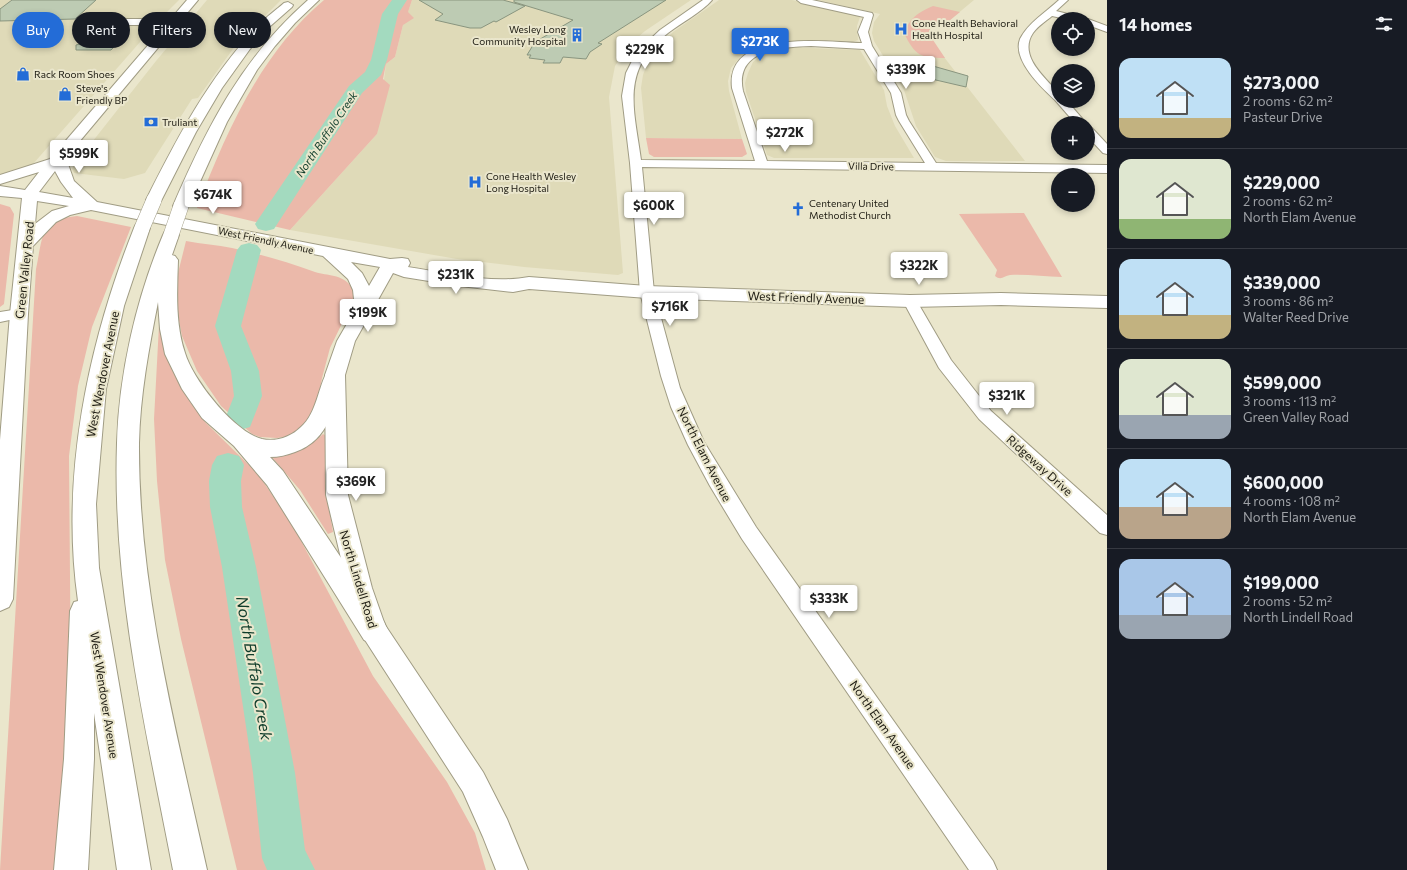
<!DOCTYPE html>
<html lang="en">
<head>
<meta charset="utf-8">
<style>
  body { margin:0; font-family:Commissioner,sans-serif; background:#20242c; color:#f1f3f6; height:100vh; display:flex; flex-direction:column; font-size:15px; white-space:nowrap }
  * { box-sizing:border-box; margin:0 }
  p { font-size:13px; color:#9ea1a6 }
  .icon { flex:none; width:22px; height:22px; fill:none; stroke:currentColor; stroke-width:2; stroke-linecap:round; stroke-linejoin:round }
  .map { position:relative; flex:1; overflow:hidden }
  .drawer { display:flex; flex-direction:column; background:#171b24; width:300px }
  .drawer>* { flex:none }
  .guide { position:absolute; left:12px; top:12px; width:380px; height:36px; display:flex; gap:8px }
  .buttons { position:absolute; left:1051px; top:12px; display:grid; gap:8px }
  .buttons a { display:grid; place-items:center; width:44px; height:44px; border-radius:50%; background:#171b24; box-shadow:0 2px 6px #0003; font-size:20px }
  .price { position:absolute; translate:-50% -34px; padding:0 9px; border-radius:4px; background:#fff; color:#222; font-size:13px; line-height:26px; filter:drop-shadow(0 1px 2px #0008) }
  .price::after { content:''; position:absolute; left:50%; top:24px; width:12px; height:9px; margin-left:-6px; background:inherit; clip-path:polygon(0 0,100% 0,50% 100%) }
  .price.active { background:#236cd7; color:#fff }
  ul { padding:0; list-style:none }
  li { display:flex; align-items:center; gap:12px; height:100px; padding:0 12px }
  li+li { border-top:1px solid #363941 }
  li span { display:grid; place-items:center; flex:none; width:112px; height:80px; border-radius:12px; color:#555 }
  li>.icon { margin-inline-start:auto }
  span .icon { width:48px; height:48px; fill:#fffc; stroke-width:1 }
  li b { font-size:17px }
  h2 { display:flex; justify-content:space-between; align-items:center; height:48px; padding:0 12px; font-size:17px }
  .tag { padding:0 14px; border-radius:18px; background:#171b24; box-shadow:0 2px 6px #0003; font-size:14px; line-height:36px }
  .tag.active { background:#236cd7; color:#fff }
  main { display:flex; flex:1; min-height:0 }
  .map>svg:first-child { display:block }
  .built { fill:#dfdab8 }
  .green { fill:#ebb9aa }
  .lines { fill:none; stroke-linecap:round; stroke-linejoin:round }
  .river { fill:#a3dabf; fill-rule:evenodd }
  .building { fill:#bdcbb3; stroke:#89957f }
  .minor-casing { stroke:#a09c84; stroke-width:2 }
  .major-casing { stroke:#a09c84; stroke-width:2 }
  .highway-casing { stroke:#a09c84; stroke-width:2 }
  .minor { fill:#fff; fill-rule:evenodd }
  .major { fill:#fff; fill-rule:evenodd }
  .highway { fill:#fff; fill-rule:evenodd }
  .highway-bridge-casing { stroke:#a09c84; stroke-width:16; stroke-linecap:butt }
  .highway-bridge { stroke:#fff; stroke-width:15 }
  .labels { text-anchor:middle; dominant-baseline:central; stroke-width:4; stroke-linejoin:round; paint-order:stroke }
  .far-poi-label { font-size:10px; fill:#1d1b12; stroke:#eae6cc; text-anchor:start }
  .far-street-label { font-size:10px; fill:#1d1b12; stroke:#eae6cc }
  .far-water-label { font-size:11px; font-style:italic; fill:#0e3c2a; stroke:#eae6cc }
  .street-label { font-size:12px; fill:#1d1b12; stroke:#eae6cc }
  .near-water-label { font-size:16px; font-style:italic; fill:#0e3c2a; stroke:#eae6cc }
</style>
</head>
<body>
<main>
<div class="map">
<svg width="1107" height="870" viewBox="0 0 1107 870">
  <rect width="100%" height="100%" fill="#eae6cc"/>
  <path class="built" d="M0,0H179L162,17L33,164L27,168L0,176Z
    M207,0H281L235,46L198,98L192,99L145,173L124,179L74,173L72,169L74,165L156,61Z
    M412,0H691L645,31L630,44L615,66L609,97L623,273L618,275L524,267L457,259L290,230L377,134L386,64L395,57L403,25Z
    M719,0H792L855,14L860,17L857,26L858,40L853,42H770L748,50L741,56L731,68L728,81L729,91L742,139L646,138L641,88L643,75L648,61L656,50L673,32Z
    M818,0H974L944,25L932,23L929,34L933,43L1025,161H946L935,157L916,126L904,90L874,41L872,33L874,22L880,14Z
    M788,47L860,50L884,90L887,106L895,126L914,158H774L767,155L746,92L745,83L748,73L753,62L762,54L768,51Z"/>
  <path class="green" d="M324,0H412L408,12L414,18L403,25L395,57L386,64L383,79L390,85L377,134L290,230L197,208C226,132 261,53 324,0Z
    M933,6L960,12L944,25L931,23L929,34L945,58C921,58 915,56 904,33C911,17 917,13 933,6Z
    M646,138L742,139L747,154L742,157H654L649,154Z
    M0,204L10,207L14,214L4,304L0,307Z
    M1024,213L1062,277C1045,277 1027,274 1010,275C1004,276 1001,281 995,276L997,270L959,214Z
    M77,216L131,227L92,327L78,386L69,456L71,697L57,870H0L36,269C43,237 39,220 77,216Z
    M186,241C202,244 217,245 232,248C260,254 288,262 315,272C328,276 341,274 351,286C355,291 354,295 353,301L330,348L322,378L316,412L299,431L289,436L277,438L260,437L252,434L221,406L197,371L182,336L176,305L178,273Z
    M162,324L178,380L191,403L206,423L258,474L292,524L373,676L447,782L475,833L486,870H237L181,639L165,560L157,481L154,419L159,325Z
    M323,434L326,436L325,483L333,532L328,534L300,490L271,456C292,451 307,449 323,434Z"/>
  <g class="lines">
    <path class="river" d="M392,0H407L398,14L387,60L381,75L362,93L274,229L266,231L258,229L255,224L349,86L365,72L371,60L382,14Z
      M249,243L257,245L261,250L241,326L259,371L262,396L250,427L240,430L230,427L225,419L234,396L231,371L215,326L237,250L241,245Z
      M228,453L239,456L244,465L241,481L242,507L256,567L295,773L305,850L315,870H267L262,858L253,773L222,567L210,507L209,481L212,465L217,456Z"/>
  </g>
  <path class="building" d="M12,0H96L75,19L0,21V9Z
    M419,0H503L525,6L496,22L494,21L481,28H470L435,20L443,14Z
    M514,0H666L598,43L602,44L590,52L586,59L563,57L560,63H543L545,60L529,58L531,55H527L535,42L573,20L514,2Z
    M127,33L111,50H76V45Z
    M933,66L968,76L966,87L910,74Z"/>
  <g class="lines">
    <g class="minor-casing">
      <path id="minor" d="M703,0H712C702,12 681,23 668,33C620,70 634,108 641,160L755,161L732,88C725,28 826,42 862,43L858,32L864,17L801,3L797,0H812L872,13L873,15L868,32L872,46L901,93L906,115L909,121L936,163L1107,165V173L642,167L654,292L680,388L704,442L756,527L993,861L997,870H969L742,539L710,486L688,445L671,407L661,376L640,292L630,163L622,96L626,73L633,59L644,45L660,30ZM811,46L864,49L891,93L896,115L899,121L925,163L767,161L743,91C734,49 782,47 811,46Z
        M1059,0H1068L1056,11L1080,17L1081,19H1066L1052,16C1046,21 1038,26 1033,33C1018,55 1044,77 1058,92V101H1067L1086,123H1075C1069,116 1061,107 1055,100C1042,88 1012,60 1020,39C1028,23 1046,12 1059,0Z
        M115,19H173L177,22L173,25H115L96,27L92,24L96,21Z
        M1088,19L1107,26V32L1088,25Z
        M1088,127L1092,128L1107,144V154L1103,153L1088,137Z
        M910,296L915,298L951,360L991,411L1107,515V535L1100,533L979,419L939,368L903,301L905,298Z
        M19,309L24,311L26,314L24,317L0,322V312Z"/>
    </g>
    <g class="major-casing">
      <path id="major" d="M187,0H198L64,160L68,164L74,181L97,202L390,259L402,258L408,259L410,263L408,267C446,273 491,284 529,277L647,286L910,295L1001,293L1107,296V308L1001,305L910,307L647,298L529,289L513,292L460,286L404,277L393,273L355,341L345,375L348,495L372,588L385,625L483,772L507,819L528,870H496L483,837L463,792L365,640L348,588L326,495L325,375L337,341L355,310L354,299L353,290L348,279L323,256L91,210L70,215L56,222L33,246L28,314L13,599L9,607L0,611V440L10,314L22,198L0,196V186L25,190L39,172L0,184V175L50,159ZM55,171L61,182L73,198L39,192ZM37,201L69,206L52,211L35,224ZM351,262L380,267L369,286L362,273Z"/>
    </g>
    <g class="highway-casing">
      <path id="highway" d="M308,0H319L295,23L275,46L257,70L227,122L189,206L187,209L181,211L175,209L173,206C207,127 242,58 308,0Z
        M288,2L293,5L292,7L267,29L250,49L222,88L196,132L160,203L154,205L148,203L146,200C177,138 210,75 259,25C266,17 276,10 284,3Z
        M142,223L148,224L150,228L124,306L106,389L96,504L99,568L151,870H117L94,713V759L88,870H54L64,759L70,611L74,602L78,601C60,476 88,344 134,228L136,224Z
        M171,230L177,231L179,235L172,255L175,256L178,260C177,291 175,323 185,353C193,380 234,432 262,439C276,442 291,437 301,427C317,413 318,387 328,370L335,368L342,370L345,375C334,406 330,440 295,452C287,455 279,457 270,457L283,471L384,622L388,631L384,640L374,644L364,640L267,485L234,446L202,418L182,389L165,354L160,329L158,302C149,348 140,395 139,443C138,587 176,730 207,870H173C146,730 112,587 117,443C119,374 136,299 163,235L165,231Z"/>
    </g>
    <use href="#minor" class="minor"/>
    <use href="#major" class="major"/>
    <use href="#highway" class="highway"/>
    <g class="highway-bridge-casing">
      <path id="highway-bridge" d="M142,228L154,200
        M171,235L181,206"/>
    </g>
    <use href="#highway-bridge" class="highway-bridge"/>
  </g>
  <defs>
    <g id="hospital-bare" transform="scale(1.08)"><path d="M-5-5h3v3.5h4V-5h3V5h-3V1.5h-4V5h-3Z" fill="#236cd7" stroke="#eae6cc" stroke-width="2.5" paint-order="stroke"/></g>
    <g id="building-bare" transform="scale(1.08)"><path d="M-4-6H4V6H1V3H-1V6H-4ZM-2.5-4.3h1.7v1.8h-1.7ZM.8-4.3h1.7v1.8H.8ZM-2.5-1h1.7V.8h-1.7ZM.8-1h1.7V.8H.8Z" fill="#236cd7" stroke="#eae6cc" stroke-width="2.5" paint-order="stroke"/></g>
    <g id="shop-bare" transform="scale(1.08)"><path d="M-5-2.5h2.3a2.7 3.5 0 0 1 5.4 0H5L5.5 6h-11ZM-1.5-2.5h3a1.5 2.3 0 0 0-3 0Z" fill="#236cd7" stroke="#eae6cc" stroke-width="2.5" paint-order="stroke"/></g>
    <g id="bank-bare" transform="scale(1.08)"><path d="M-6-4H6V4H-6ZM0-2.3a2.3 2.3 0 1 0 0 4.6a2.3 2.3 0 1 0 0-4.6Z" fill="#236cd7" stroke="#eae6cc" stroke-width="2.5" paint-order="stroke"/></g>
    <g id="church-bare" transform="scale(1.08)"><path d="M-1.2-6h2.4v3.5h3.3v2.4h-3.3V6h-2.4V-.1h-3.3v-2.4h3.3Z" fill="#236cd7" stroke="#eae6cc" stroke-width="2.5" paint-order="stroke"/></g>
  </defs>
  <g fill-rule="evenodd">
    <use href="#hospital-bare" x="901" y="29"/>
    <use href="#building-bare" x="577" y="35"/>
    <use href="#shop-bare" x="23" y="74"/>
    <use href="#shop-bare" x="65" y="94"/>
    <use href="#bank-bare" x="151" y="122"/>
    <use href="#hospital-bare" x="475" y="182"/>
    <use href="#church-bare" x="798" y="209"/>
  </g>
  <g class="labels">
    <g class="far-poi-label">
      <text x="912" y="23">Cone Health Behavioral<tspan x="912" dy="12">Health Hospital</tspan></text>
      <text x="566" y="29" text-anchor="end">Wesley Long<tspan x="566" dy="12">Community Hospital</tspan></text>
      <text x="34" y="74">Rack Room Shoes</text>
      <text x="76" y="88">Steve's<tspan x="76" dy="12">Friendly BP</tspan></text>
      <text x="162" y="122">Truliant</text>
      <text x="486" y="176">Cone Health Wesley<tspan x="486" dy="12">Long Hospital</tspan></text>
      <text x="809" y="203">Centenary United<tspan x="809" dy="12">Methodist Church</tspan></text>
    </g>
    <g class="far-street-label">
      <text transform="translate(871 166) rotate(1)">Villa Drive</text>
      <text transform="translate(266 240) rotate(12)">West Friendly Avenue</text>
    </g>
    <g class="far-water-label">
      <text transform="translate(326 134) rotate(-56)">North Buffalo Creek</text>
    </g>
    <g class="street-label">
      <text transform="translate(24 270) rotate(-84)">Green Valley Road</text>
      <text transform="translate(806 297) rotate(2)">West Friendly Avenue</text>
      <text transform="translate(102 374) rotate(-79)">West Wendover Avenue</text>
      <text transform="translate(705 454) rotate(63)">North Elam Avenue</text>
      <text transform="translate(1040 465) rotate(42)">Ridgeway Drive</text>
      <text transform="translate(359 579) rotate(73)">North Lindell Road</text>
      <text transform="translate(105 695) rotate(81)">West Wendover Avenue</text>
      <text transform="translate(883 724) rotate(55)">North Elam Avenue</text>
    </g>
    <g class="near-water-label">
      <text transform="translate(255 668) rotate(80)">North Buffalo Creek</text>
    </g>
  </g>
</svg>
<div class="buttons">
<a><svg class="icon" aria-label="locate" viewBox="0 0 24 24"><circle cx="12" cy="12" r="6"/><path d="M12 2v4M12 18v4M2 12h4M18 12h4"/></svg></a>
<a><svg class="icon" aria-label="layers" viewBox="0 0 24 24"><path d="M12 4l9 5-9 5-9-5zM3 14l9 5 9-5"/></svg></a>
<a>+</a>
<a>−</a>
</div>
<b class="price active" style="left:760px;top:62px">$273K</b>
<b class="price" style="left:645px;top:70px">$229K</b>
<b class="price" style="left:906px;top:90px">$339K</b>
<b class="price" style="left:785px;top:153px">$272K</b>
<b class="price" style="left:79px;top:174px">$599K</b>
<b class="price" style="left:213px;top:215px">$674K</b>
<b class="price" style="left:654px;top:226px">$600K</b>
<b class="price" style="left:919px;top:286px">$322K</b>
<b class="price" style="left:456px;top:295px">$231K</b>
<b class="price" style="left:670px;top:327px">$716K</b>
<b class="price" style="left:368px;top:333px">$199K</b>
<b class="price" style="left:1007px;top:416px">$321K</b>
<b class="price" style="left:356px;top:502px">$369K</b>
<b class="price" style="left:829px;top:619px">$333K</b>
<div class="guide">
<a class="tag active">Buy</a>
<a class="tag">Rent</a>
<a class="tag">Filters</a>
<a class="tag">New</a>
</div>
</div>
<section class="drawer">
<h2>14 homes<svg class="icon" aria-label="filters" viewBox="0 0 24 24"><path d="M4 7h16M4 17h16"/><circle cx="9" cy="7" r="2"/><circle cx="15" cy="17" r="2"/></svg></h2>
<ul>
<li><span style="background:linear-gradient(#bfe0f5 75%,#c2b280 0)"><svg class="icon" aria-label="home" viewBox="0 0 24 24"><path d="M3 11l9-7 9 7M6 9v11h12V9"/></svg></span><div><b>$273,000</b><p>2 rooms · 62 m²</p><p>Pasteur Drive</p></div></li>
<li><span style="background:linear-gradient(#dfe7d0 75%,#8fb573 0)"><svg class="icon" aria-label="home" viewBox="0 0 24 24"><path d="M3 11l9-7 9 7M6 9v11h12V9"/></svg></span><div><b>$229,000</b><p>2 rooms · 62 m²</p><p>North Elam Avenue</p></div></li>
<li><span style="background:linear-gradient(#bfe0f5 70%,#c2b280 0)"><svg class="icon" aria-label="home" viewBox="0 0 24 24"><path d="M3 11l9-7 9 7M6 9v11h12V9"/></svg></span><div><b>$339,000</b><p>3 rooms · 86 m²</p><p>Walter Reed Drive</p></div></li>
<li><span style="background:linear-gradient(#dfe7d0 70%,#9aa5b1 0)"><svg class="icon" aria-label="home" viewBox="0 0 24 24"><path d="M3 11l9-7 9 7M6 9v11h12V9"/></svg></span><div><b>$599,000</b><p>3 rooms · 113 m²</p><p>Green Valley Road</p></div></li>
<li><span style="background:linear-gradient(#bfe0f5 60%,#b9a48a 0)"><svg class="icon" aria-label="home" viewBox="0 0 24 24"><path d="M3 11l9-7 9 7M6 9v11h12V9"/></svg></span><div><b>$600,000</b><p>4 rooms · 108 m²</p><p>North Elam Avenue</p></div></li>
<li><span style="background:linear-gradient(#a9c7e8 70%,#9aa5b1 0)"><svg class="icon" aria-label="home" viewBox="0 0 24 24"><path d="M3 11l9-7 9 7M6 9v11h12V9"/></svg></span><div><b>$199,000</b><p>2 rooms · 52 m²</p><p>North Lindell Road</p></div></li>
</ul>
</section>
</main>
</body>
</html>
